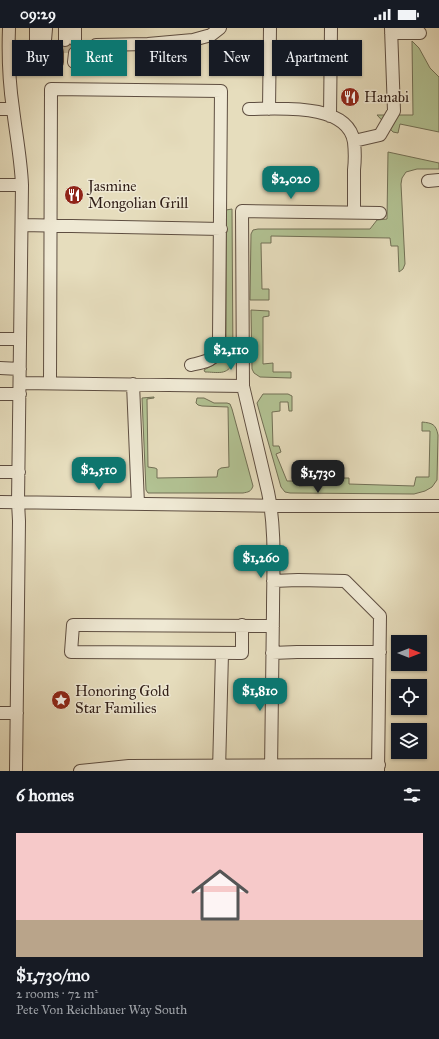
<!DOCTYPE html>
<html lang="en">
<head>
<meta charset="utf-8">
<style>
  body { margin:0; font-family:"IM FELL Great Primer",serif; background:#20242c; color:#f1f3f6; height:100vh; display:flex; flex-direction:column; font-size:15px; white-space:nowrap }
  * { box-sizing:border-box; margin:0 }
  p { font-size:13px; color:#9ea1a6 }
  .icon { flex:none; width:22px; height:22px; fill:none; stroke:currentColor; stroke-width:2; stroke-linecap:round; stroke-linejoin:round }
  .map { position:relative; height:743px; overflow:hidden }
  .sheet { display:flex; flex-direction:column; background:#171b24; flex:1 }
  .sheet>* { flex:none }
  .banner { position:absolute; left:12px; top:12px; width:415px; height:36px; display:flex; gap:8px }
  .needle { width:26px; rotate:90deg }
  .controls { position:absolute; left:391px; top:607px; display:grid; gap:8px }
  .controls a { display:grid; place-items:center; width:36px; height:36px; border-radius:0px; background:#171b24; box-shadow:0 1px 3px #0004; font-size:20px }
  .price { position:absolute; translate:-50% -34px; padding:0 9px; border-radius:8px; background:#0f766e; color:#fff; font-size:13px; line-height:26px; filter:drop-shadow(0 1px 2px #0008) }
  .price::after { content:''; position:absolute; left:50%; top:24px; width:12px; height:9px; margin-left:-6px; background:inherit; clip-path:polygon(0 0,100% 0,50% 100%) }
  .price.on { background:#222; color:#fff }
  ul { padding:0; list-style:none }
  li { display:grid; align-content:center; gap:8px; height:212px; padding:0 16px }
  li span { display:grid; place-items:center; height:124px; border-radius:0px; color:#555 }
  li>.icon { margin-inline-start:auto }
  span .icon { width:72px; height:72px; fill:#fffc; stroke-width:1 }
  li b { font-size:17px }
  h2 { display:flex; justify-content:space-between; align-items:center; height:48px; padding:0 16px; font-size:17px }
  .tag { padding:0 14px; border-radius:0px; background:#171b24; box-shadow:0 1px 3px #0004; font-size:14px; line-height:36px }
  .tag.on { background:#0f766e; color:#fff }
  .status { display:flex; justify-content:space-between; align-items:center; height:28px; padding:0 20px; background:#171b24; direction:ltr }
  .status svg { height:11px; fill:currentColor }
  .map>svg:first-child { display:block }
  .green { fill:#b2c293; stroke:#727056 }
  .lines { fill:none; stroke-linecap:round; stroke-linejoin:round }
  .minor-tunnel { stroke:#c2b79c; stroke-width:12; stroke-dasharray:12 6; stroke-linecap:butt }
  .minor-casing { stroke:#5e4e41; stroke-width:14 }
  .minor { stroke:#efe9d4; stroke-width:12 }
  .labels { text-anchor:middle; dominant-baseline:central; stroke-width:3; stroke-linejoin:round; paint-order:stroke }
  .poi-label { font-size:15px; fill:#311f18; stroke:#efe9d4; text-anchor:start }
</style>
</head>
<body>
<div class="status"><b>09:29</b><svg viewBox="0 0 49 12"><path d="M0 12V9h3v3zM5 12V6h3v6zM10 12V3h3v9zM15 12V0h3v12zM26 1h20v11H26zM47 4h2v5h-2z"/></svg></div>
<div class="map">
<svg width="439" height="743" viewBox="0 0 439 743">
  <rect width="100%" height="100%" fill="#e6ddbd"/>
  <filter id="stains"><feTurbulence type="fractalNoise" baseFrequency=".005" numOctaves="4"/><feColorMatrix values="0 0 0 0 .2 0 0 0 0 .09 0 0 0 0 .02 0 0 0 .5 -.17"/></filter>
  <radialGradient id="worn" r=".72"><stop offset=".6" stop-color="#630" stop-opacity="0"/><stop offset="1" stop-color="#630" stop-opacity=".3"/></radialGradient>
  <path class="green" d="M412,13L419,20L430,40L439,49V104L400,96L398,105L393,104L377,87H413Z
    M388,124L439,135V141H417L406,144L402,150L401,156L405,236L403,241L399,244L398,218H391L390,210L271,208V215H261L262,261H269V272H250L251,206L253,202L258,201H370L377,192L387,191Z
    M232,181L233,334C228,348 217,344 205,344L204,342C219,333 224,335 226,315V182Z
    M251,282L269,283V288L263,289V336L273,335V344H291V350L260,349L254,345L252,341Z
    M263,366H288L292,368V383H289L288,374H280V383L272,384L273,418H279L281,424L276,426L287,453H295L299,458L336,457L341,456L344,450H349V456L414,458L416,449H429L430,403H422V394C432,395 436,396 438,407L437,452L432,459L425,463L414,466L290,465L285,464L281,459L257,375Z
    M154,369V370L147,371L148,439L155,440L157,441V450L217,449L218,442L221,440L229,439L228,379L202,378L198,377L196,375L197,370H204L214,375H227L230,376L232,381L253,458C251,464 248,464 243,465H148L146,462L142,370Z"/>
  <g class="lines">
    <path class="minor-tunnel" d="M65,25V12"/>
    <g class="minor-casing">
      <path id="minor" d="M9,0C8,27 9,54 13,81C16,106 21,132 22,157L18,474L19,493L16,743
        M65,0V12
        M391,5H420
        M36,12V1
        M45,12L46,1
        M75,12V0
        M96,17L148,16L193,12L211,7L220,0
        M57,24V34
        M36,34V24
        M45,34V24
        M74,34L75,25
        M0,81H13
        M249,81C278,81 348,74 354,114C355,123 355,133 354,142C354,156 354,170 354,184
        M269,81L270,0
        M330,88L331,0
        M354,113L380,107L394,83L391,0
        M428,153L439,152
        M0,157H22
        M22,197L221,201
        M0,311H20
        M0,340L20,341
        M20,355L243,358
        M50,355L51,61L221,63L219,311C215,333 212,332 191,337
        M133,356L138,476
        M0,366H20
        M0,444H19
        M0,474L285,478H439
        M273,553L298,552L345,553L380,588L378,743
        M242,597V625L71,624L73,597H83L273,598
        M272,625L297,624H380
        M0,685H17
        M80,743L129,738L379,737
        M219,743L222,625
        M271,743C272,689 272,636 273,582C273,543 276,502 268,464L243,358L242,183L380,185"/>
    </g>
    <use href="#minor" class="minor"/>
  </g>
  <defs>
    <g id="restaurant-disc" transform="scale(1)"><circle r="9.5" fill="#8f2418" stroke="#efe9d4"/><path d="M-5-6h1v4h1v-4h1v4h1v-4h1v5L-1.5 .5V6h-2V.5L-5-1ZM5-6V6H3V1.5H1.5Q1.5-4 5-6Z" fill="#fff"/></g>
    <g id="sight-disc" transform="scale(1)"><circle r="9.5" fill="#8f2418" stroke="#efe9d4"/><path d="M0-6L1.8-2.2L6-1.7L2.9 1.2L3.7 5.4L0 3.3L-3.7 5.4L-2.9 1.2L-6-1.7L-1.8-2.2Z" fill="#fff"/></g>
  </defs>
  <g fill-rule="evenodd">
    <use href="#restaurant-disc" x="350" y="69"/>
    <use href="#restaurant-disc" x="74" y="167"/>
    <use href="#sight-disc" x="61" y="672"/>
  </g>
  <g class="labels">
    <g class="poi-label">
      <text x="364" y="69">Hanabi</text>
      <text x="88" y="158">Jasmine<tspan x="88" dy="17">Mongolian Grill</tspan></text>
      <text x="75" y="663">Honoring Gold<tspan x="75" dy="17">Star Families</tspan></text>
    </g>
  </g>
  <rect width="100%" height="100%" filter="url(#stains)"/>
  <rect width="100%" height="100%" fill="url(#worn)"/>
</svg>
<div class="controls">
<a><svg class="needle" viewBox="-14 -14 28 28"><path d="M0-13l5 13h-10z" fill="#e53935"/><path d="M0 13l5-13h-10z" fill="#9ea1a6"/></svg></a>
<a><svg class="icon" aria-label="locate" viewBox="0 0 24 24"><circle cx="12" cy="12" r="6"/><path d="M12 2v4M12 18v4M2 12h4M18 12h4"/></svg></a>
<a><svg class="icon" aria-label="layers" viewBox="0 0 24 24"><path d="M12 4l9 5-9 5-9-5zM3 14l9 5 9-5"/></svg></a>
</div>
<b class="price" style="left:291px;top:172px">$2,020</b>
<b class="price" style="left:231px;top:343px">$2,110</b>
<b class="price" style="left:99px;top:463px">$2,510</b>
<b class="price on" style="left:318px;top:466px">$1,730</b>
<b class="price" style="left:261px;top:551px">$1,260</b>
<b class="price" style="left:260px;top:684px">$1,810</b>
<div class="banner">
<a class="tag">Buy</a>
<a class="tag on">Rent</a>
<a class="tag">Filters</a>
<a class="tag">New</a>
<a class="tag">Apartment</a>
</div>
</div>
<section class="sheet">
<h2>6 homes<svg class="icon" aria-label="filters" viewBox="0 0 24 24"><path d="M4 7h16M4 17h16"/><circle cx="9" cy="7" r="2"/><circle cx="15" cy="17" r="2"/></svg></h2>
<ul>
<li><span style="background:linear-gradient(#f6c9c9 70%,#b9a48a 0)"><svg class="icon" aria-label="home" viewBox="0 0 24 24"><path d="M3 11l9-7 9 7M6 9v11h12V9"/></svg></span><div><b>$1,730/mo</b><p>2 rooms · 72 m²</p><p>Pete Von Reichbauer Way South</p></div></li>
</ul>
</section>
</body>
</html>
